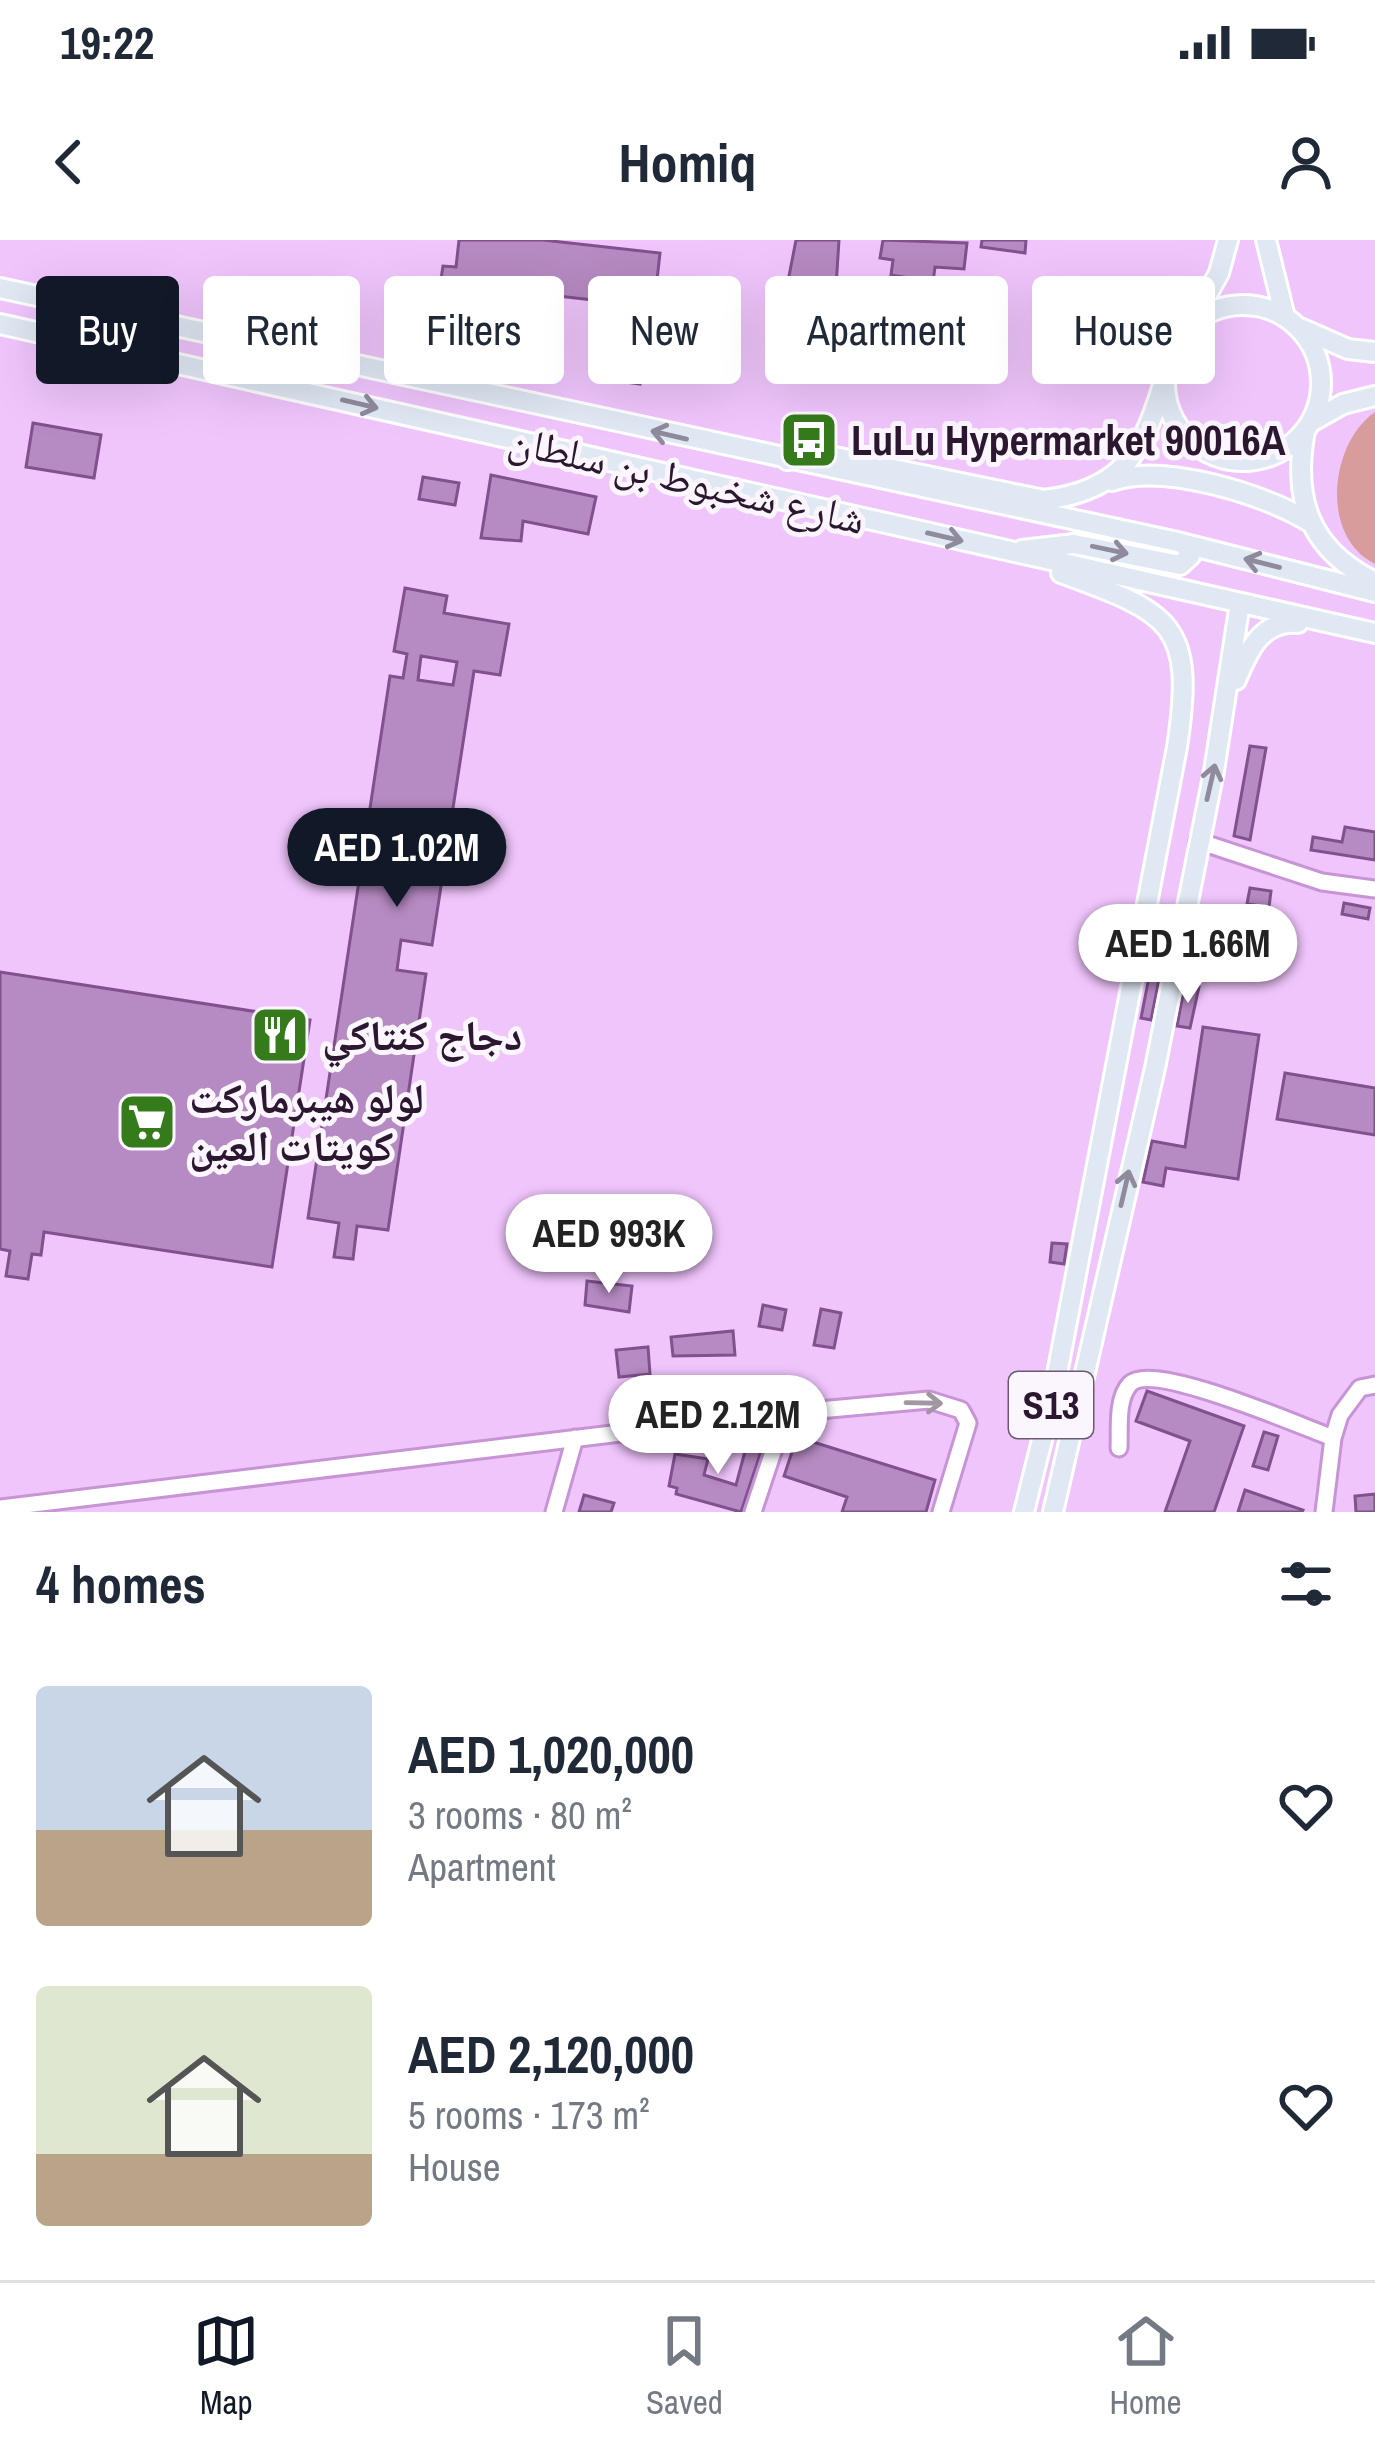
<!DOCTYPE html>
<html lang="en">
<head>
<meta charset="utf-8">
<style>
  body { margin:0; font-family:"Archivo Narrow","Noto Naskh Arabic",sans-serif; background:#f6f6f7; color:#1f2937; height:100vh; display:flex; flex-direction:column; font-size:45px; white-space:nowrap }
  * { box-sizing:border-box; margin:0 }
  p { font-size:39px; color:#747a83 }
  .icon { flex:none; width:66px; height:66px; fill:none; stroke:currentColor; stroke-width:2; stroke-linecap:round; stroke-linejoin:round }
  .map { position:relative; height:1272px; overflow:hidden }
  .side { display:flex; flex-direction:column; background:#fff; flex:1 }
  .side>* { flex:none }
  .top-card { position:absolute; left:36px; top:36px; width:1305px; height:108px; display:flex; gap:24px }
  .price { position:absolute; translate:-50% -102px; padding:0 27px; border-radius:42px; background:#fff; color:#222; font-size:39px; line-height:78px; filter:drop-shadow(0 3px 6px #0008) }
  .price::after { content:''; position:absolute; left:50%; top:72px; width:36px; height:27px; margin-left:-18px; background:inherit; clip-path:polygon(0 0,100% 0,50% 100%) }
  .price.selected { background:#111827; color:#fff }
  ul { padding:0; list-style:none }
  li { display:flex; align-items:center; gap:36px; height:300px; padding:0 36px }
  li span { display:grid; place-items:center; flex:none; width:336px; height:240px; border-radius:12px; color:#555 }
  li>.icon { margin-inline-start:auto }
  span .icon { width:144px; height:144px; fill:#fffc; stroke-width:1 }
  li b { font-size:51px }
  h2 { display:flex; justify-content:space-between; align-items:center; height:144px; padding:0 36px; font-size:51px }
  .chip { padding:0 42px; border-radius:12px; background:#fff; box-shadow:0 12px 48px #0002; font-size:42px; line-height:108px }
  .chip.selected { background:#111827; color:#fff }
  .status { display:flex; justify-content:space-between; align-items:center; height:84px; padding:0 60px; background:#fff; direction:ltr }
  .status svg { height:33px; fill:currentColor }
  header { display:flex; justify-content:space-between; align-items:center; height:156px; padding:0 36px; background:#fff; font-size:54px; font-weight:700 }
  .tab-bar { display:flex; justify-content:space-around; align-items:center; height:168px; border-top:3px solid #e0e1e3; background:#fff; font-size:33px; color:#747a83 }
  .tab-bar a { display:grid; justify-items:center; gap:6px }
  .tab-bar .selected { color:#111827 }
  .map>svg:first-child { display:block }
  .green { fill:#d89c9c }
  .building { fill:#b68ac2; stroke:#81518f; stroke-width:3; fill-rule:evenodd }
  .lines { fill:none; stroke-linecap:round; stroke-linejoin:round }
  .minor-casing { stroke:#c794d6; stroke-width:21 }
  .major-casing { stroke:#fff; stroke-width:24 }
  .minor { stroke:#fff; stroke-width:15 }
  .major { stroke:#e0e8f4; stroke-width:18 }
  .oneway { stroke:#8f8a9c }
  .oneway2 { stroke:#a097a2 }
  .labels { text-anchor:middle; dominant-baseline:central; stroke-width:10; stroke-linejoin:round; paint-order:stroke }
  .shield { fill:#fbf6fd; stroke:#6a5a6e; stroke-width:3 }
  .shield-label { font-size:39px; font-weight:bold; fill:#2c1731 }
  .poi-label { font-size:42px; font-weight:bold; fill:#2c1731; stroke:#fbf6fd; text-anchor:start }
  .street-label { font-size:42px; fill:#2c1731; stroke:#fbf6fd }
</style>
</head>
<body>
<div class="status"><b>19:22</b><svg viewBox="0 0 49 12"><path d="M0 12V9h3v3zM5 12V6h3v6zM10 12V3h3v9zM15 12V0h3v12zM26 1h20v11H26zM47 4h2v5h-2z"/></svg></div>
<header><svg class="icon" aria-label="back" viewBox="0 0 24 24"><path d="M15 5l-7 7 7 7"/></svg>Homiq<svg class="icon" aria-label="person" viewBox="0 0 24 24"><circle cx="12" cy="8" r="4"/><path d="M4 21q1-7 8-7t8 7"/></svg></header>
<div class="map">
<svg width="1375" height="1272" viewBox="0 0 1375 1272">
  <rect width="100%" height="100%" fill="#f0c5fc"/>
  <path class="green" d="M1375,172V324C1319,296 1330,203 1375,172Z"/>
  <path class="building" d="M459,0H543L660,13L654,67L454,44L441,39L443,26L456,27Z
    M796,0H839L835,63L813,62L812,71L783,67Z
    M883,0L967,3L964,29L935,27L933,42L891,35L893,20L880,18Z
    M982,0H1026L1025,13L981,7Z
    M601,98L645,105L640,144L596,138Z
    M33,183L101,195L94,238L26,227Z
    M491,235L596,257L588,294L523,281L521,301L481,298Z
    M423,237L459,243L455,265L419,259Z
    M405,348L447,356L444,373L509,384L500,435L474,431L432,705L401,700L397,730L426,734L388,990L357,986L353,1019L334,1017L339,983L308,978L390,436L403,438L407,414L394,411ZM421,416L457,422L453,445L418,440Z
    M1250,506L1266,508L1250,600L1234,596Z
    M1345,587L1375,592V620L1311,610L1313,597L1342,602Z
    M1250,648L1271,651L1269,667L1247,664Z
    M1344,663L1370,668L1368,679L1342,674Z
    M0,732L310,780L272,1027L44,992L41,1015L32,1014L28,1039L6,1036L10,1011L0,1009Z
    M1149,737L1159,739L1151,780L1141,778Z
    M1185,744L1199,747L1190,788L1177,786Z
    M1203,787L1259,795L1238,939L1166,928L1163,946L1143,942L1152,901L1185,907Z
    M1285,833L1375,848V895L1277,879Z
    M1052,1003L1067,1004L1064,1024L1050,1022Z
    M587,1041L632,1046L629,1072L585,1065Z
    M763,1065L786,1070L782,1090L759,1086Z
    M821,1069L841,1073L834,1108L814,1105Z
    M733,1091L735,1115L673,1116L671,1097Z
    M648,1107L650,1134L619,1137L616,1110Z
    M1147,1151L1244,1186L1214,1272H1165L1190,1201L1136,1181Z
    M762,1188L768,1190L741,1272L676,1254L677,1248L669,1246L675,1214L708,1219L704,1235L736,1245L751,1189Z
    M1264,1192L1278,1196L1268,1230L1253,1226Z
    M797,1197L935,1240L926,1272H842L847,1257L784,1236Z
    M1245,1250L1303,1270L1302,1272H1238Z
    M1375,1254V1272H1356L1355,1256Z
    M584,1255L614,1263L611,1272H579Z"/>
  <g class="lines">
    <g class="minor-casing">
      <path id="minor" d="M1198,601L1322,642L1375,649
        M1119,1208C1120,1190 1116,1159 1130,1144C1153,1121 1300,1186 1333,1198
        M0,1268L786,1173L929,1160L961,1170L968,1183L941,1272
        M554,1272L575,1198
        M753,1272L786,1173
        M1324,1272L1333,1198L1340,1175L1360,1148L1375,1145"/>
    </g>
    <g class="major-casing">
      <path id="major" d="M1266,0L1285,77
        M0,48L1173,301L1375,352
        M1165 143a78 78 0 1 1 156 0a78 78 0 1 1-156 0Z
        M1191,83L1219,33L1228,0
        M0,84L1375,393
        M1300,88L1348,109L1375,112
        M1311,182L1343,164L1375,156
        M1305,191C1292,260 1310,310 1375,342
        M787,220L825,215L1044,260C1119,251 1141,216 1162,148
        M1112,241C1162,223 1264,254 1308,281
        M1022,310L1074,304L1180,325L1190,316L1185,304
        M1236,440C1248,411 1261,380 1298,383
        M1024,1272L1052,1160L1177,507C1196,383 1171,373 1061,333
        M1053,1272L1155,828L1214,531L1240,363"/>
    </g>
    <use href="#minor" class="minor"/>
    <use href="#major" class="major"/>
  </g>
  <defs><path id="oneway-shaft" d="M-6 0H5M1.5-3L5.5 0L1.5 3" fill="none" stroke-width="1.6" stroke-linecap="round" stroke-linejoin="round" transform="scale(3)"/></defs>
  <g class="oneway">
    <use href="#oneway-shaft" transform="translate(360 164) rotate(13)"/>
    <use href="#oneway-shaft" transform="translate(669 195) rotate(-167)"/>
    <use href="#oneway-shaft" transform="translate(945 297) rotate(13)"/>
    <use href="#oneway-shaft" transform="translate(1110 310) rotate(12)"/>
    <use href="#oneway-shaft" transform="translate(1262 323) rotate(-166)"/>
    <use href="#oneway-shaft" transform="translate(1211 542) rotate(-77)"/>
    <use href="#oneway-shaft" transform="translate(1125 948) rotate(-77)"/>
  </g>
  <use class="oneway2" href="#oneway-shaft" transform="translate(924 1163) rotate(1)"/>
  <defs>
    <g id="bus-square" transform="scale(3)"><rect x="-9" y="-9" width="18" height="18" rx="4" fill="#357a1b" stroke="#fbf6fd"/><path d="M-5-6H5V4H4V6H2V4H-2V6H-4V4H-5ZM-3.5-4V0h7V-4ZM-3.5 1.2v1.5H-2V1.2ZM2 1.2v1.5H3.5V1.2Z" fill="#fff"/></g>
    <g id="restaurant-square" transform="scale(3)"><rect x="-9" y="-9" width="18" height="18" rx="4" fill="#357a1b" stroke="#fbf6fd"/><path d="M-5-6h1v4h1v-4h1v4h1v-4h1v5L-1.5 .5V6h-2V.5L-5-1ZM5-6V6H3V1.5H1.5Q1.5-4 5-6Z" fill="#fff"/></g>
    <g id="supermarket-square" transform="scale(3)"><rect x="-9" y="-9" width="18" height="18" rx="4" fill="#357a1b" stroke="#fbf6fd"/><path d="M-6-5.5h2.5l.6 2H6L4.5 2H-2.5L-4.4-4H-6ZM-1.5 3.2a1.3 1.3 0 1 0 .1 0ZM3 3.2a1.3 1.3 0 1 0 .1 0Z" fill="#fff"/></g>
  </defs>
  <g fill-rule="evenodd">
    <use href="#bus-square" x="809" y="200"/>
    <use href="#restaurant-square" x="280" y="795"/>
    <use href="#supermarket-square" x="147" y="882"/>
  </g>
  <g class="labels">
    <rect class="shield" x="1009" y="1132" width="84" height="66" rx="9"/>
    <g class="shield-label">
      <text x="1051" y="1165">S13</text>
    </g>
    <g class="poi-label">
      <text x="851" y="200">LuLu Hypermarket 90016A</text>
      <text x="322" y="795">دجاج كنتاكي</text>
      <text x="189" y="858">لولو هيبرماركت<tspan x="189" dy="48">كويتات العين</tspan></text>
    </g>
    <g class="street-label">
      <text transform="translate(687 239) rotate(13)">شارع شخبوط بن سلطان</text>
    </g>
  </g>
</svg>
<b class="price selected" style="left:397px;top:670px">AED 1.02M</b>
<b class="price" style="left:1188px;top:766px">AED 1.66M</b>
<b class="price" style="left:609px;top:1056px">AED 993K</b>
<b class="price" style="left:718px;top:1237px">AED 2.12M</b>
<div class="top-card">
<a class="chip selected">Buy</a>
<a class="chip">Rent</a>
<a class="chip">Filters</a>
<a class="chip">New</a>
<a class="chip">Apartment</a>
<a class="chip">House</a>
</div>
</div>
<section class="side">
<h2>4 homes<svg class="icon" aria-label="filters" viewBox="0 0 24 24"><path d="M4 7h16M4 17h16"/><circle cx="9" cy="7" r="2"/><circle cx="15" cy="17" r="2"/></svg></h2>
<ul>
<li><span style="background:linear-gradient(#c9d6e8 60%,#b9a48a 0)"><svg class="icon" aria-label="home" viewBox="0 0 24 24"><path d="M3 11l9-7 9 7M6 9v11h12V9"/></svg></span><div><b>AED 1,020,000</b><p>3 rooms · 80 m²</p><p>Apartment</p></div><svg class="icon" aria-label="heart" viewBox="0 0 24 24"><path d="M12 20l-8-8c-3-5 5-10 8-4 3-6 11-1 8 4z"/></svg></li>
<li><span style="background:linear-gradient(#dfe7d0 70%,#b9a48a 0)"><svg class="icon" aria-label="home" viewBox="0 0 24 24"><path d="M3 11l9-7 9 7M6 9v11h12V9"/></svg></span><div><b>AED 2,120,000</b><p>5 rooms · 173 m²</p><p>House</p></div><svg class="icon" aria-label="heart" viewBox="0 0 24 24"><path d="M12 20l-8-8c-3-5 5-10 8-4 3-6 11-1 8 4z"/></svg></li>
</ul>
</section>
<nav class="tab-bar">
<a class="selected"><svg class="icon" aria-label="map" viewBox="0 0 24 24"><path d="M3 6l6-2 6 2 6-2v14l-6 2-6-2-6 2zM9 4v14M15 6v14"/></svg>Map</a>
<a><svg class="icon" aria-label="saved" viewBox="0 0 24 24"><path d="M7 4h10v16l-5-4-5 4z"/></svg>Saved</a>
<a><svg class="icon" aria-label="home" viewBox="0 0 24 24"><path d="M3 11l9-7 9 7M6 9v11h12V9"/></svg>Home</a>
</nav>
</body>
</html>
